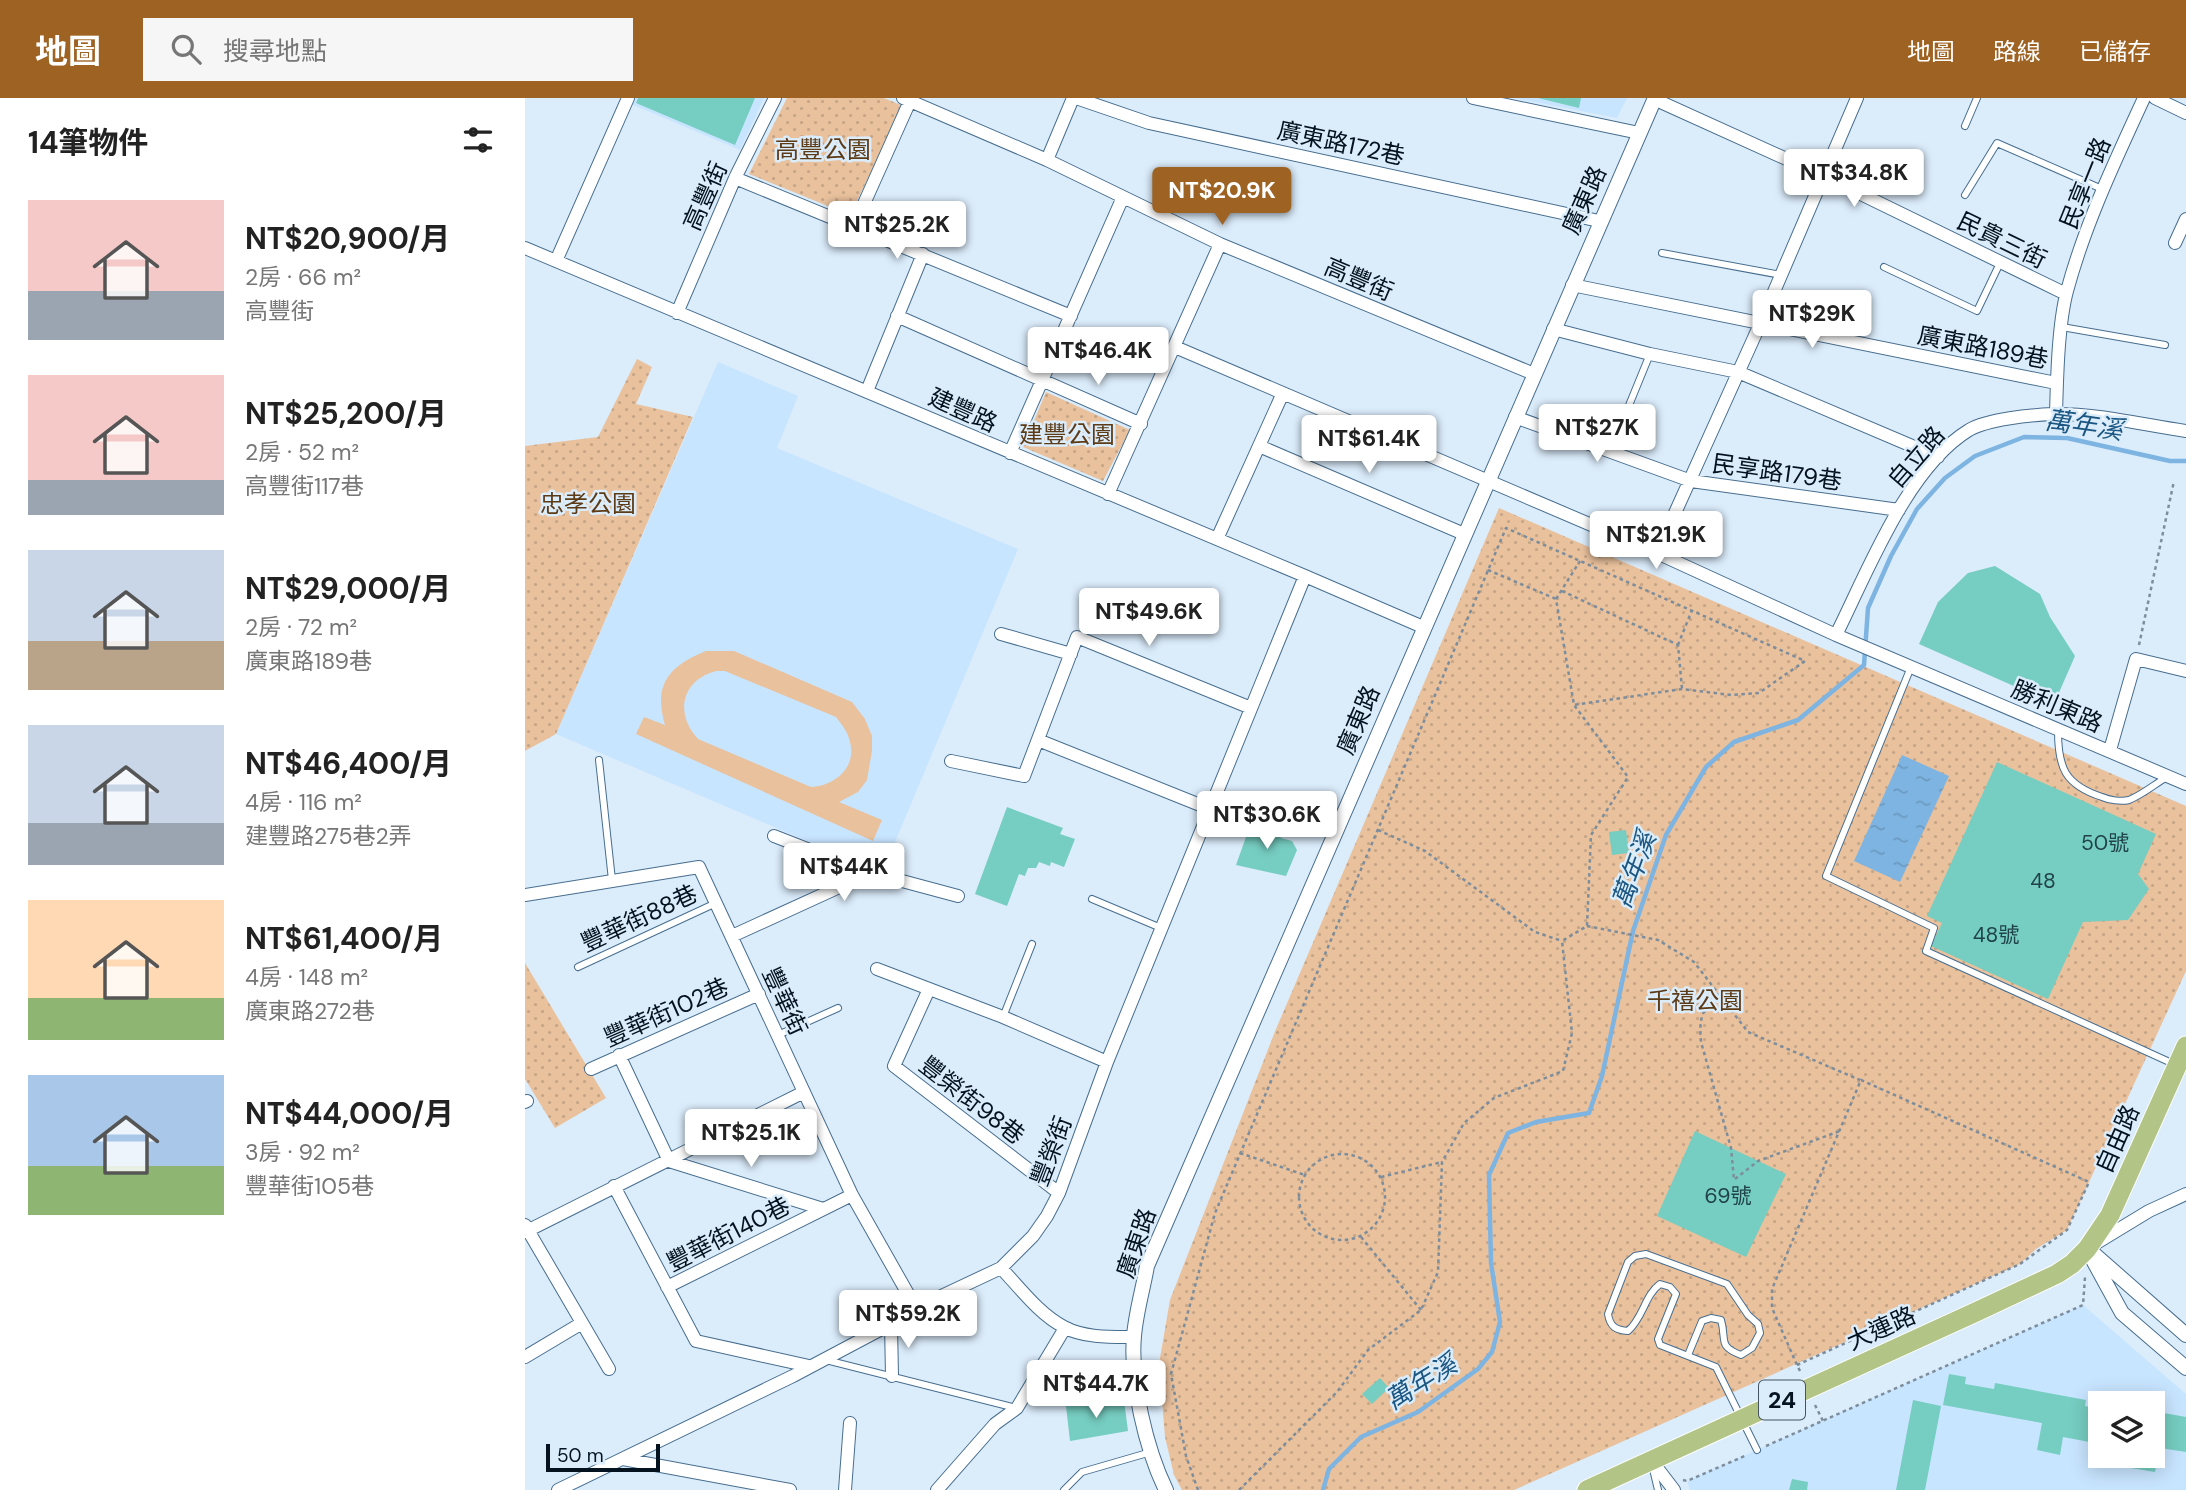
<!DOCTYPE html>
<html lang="zh-TW">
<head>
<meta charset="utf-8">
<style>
  body { margin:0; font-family:"DM Sans","Noto Sans TC",sans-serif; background:#f6f6f6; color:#222; height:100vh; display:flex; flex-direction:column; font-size:26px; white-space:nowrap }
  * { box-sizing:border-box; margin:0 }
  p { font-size:23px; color:#767676 }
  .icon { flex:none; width:38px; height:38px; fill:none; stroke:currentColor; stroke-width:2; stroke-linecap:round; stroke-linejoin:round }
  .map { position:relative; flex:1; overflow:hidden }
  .side { display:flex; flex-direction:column; background:#fff; width:525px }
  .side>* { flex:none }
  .fabs { position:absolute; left:1563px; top:1293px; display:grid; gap:14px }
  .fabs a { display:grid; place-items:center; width:77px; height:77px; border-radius:0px; background:#fff; box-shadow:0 4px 18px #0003; font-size:35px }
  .scale { position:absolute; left:21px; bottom:18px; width:114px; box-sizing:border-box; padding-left:7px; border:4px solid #04131f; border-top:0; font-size:19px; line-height:24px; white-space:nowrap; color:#04131f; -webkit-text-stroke:5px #dbecfb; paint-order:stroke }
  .price { position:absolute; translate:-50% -60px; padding:0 16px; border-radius:7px; background:#fff; color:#222; font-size:23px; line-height:46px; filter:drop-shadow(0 2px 4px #0008) }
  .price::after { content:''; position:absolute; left:50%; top:42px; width:21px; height:16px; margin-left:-10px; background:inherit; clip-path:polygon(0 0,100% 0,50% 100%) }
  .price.selected { background:#9e6323; color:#fff }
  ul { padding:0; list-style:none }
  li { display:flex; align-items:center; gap:21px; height:175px; padding:0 28px }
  li span { display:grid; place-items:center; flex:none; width:196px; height:140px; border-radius:0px; color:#555 }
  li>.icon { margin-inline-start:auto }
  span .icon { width:84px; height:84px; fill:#fffc; stroke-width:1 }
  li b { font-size:30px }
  h2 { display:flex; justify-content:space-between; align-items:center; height:84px; padding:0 28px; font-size:30px }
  header { display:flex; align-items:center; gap:42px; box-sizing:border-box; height:98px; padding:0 35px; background:#9e6323; color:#fff }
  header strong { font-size:33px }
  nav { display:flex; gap:38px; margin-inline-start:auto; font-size:24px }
  .search { width:490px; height:63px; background:#f6f6f6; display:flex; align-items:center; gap:18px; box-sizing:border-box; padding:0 24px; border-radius:0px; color:#767676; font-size:26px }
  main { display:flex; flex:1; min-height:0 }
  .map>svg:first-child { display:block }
  .built { fill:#c8e5ff; fill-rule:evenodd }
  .green { fill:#e9c19d; fill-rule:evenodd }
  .park { fill:url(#park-dots) }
  .water { fill:url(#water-ripples) }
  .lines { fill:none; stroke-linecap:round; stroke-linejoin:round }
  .stream { stroke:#7eb4e1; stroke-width:4.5 }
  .building { fill:#76cdc1 }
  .service-casing { stroke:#476e8f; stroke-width:8 }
  .minor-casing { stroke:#476e8f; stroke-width:14 }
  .tertiary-casing { stroke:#476e8f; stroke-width:16 }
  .primary-casing { stroke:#fff; stroke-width:21 }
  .path { stroke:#7d8d9b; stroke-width:2.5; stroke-dasharray:3.5 3.5; stroke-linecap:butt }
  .service { stroke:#fff; stroke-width:6 }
  .minor { stroke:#fff; stroke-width:12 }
  .tertiary { stroke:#fff; stroke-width:14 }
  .primary { stroke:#b2c486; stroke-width:19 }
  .labels { text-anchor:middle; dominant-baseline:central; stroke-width:5; stroke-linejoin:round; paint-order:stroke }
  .number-label { font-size:21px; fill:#204248 }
  .shield { fill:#dbecfb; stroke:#445461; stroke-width:2 }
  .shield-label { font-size:23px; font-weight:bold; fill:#04131f }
  .street-label { font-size:24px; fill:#04131f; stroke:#dbecfb }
  .park-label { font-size:24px; fill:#5d3b17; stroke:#dbecfb }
  .water-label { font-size:26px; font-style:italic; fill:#1b5782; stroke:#dbecfb }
</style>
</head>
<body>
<header>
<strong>地圖</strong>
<div class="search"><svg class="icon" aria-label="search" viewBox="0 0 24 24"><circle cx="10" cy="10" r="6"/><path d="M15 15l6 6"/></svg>搜尋地點</div>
<nav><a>地圖</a><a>路線</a><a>已儲存</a></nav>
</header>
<main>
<section class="side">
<h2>14筆物件<svg class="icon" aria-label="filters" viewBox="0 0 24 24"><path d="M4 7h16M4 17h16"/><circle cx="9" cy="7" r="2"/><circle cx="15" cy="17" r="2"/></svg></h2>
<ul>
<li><span style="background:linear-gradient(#f6c9c9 65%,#9aa5b1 0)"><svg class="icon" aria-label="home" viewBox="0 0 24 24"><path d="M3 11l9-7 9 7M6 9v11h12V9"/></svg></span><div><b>NT$20,900/月</b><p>2房 · 66 m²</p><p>高豐街</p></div></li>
<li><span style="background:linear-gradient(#f6c9c9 75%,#9aa5b1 0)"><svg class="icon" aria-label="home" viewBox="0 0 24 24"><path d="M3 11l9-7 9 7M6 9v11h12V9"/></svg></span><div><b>NT$25,200/月</b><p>2房 · 52 m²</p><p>高豐街117巷</p></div></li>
<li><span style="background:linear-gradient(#c9d6e8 65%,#b9a48a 0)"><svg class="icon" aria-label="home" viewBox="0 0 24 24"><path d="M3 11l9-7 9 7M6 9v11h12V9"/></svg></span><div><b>NT$29,000/月</b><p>2房 · 72 m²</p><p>廣東路189巷</p></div></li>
<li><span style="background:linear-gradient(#c9d6e8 70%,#9aa5b1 0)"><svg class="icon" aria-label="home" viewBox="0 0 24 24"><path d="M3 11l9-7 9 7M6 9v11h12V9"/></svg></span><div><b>NT$46,400/月</b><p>4房 · 116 m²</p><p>建豐路275巷2弄</p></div></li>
<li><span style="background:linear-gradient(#ffd9b3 70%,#8fb573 0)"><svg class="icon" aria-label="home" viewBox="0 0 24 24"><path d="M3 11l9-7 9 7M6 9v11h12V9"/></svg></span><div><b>NT$61,400/月</b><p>4房 · 148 m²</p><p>廣東路272巷</p></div></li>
<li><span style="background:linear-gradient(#a9c7e8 65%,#8fb573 0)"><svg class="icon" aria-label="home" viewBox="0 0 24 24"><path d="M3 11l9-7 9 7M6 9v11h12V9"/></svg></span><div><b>NT$44,000/月</b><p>3房 · 92 m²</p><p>豐華街105巷</p></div></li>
</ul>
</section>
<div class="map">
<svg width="1661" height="1392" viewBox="0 0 1661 1392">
  <defs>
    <pattern id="park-dots" width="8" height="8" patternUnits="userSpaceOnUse" patternTransform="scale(1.75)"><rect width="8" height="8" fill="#e9c19d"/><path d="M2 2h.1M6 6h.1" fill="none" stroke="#c6a587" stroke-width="1.8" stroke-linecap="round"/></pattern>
    <pattern id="water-ripples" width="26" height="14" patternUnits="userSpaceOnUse" patternTransform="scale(1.75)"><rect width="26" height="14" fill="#7eb4e1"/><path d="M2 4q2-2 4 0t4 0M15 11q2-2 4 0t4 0" fill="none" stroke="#6b9ac1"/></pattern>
  </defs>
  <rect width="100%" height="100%" fill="#dbecfb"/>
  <path class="built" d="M107,0H239L215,52L106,6Z
    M989,0H1102L1092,20Z
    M193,264L273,298L252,350L493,451L357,775L31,636Z
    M1558,1207L1661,1296V1392H1165L1162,1383ZM1575,1306H1628V1358H1575Z"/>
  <path class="green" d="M181,553H209L327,604L340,621L347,638V653L342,682L333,694L314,704L357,722L348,743L111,636L119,619L140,627C128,586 144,568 181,553ZM191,573H200L311,619C317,627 323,634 325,644C332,670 309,688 286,689L173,641C149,615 157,582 191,573Z"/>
  <path class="park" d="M262,0H359L378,8L325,117L224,76Z
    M112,261L127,269L111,306L168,319L31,636L0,653V348L73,339Z
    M521,294L605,332L578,383L498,349Z
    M974,410L1661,708V873L1542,1132L1511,1151L1495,1166L989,1392H657L649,1377L640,1339L634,1266L645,1202L751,931Z
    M0,865L81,1000L30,1030L0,981Z"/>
  <path class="water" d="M1377,657L1424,678L1375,784L1329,763Z"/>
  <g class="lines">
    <path class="stream" d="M798,1392L804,1371L836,1339L893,1314L953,1271L967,1254L975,1224L966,1165L964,1077L983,1035L1011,1024L1064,1015L1077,978L1108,833L1141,737L1181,669L1209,644L1273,622L1339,567L1343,510L1366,458L1392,411L1420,380L1450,358L1499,339L1542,340L1645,363H1661"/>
  </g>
  <path class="building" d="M113,0H230L210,47L111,5Z
    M1013,0H1056L1054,10Z
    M1470,468L1515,496L1525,519L1550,558L1529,606L1394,546L1413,504L1443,475Z
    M1472,664L1631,736L1613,776L1624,791L1603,822L1558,824L1523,901L1406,848L1417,825L1402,818Z
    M482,709L538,730L535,736L550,741L539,769L526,764L525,768L514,764L511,770H503L500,778L494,776L482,808L450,796Z
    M726,725L754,734L756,740L767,743L772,752L761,778L711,767Z
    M1101,732L1104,755L1087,757L1084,734Z
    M1170,1033L1261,1076L1221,1159L1132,1118Z
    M1424,1276L1441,1279L1440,1286L1469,1291L1470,1285L1561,1302L1560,1308L1575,1311V1346L1538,1339L1535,1357L1512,1352L1517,1325L1418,1307Z
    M855,1280L864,1290L847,1306L837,1296Z
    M599,1302L603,1333L545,1343L541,1308Z
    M1388,1302L1416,1308L1400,1392H1371Z
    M1628,1313L1661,1319V1354L1635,1350L1630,1374L1606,1370L1608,1358H1628Z
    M1267,1381L1283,1384L1282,1392H1264Z"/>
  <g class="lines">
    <g class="service-casing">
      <path id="service" d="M1440,28L1452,0
        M1440,97L1472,45L1577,91
        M1137,155L1256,177
        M1359,169L1452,213L1475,165
        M1537,229L1640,247
        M1098,322L1125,256
        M1386,569L1301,778L1409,830L1401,853L1651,967
        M1533,633C1533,670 1540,687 1577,699C1584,702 1596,704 1604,702C1617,697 1630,686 1642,679
        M74,662L87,782
        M567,801L636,830
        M53,869L191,805
        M478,919L507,846
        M253,937L313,910
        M1163,1257L1177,1223L1186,1220L1196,1222C1202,1242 1192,1248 1216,1257L1227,1250L1235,1235L1233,1226L1223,1217L1202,1186L1121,1156L1110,1158L1103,1164L1083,1216C1085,1229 1091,1232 1103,1233C1118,1220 1120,1197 1135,1186L1145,1189L1151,1196L1133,1241L1135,1247L1191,1269L1232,1352
        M301,1262L491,1310
        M1128,1371L1133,1392
        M539,1392L557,1374L626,1354"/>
    </g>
    <g class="minor-casing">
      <path id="minor" d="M378,0L522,62L695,146L1009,276
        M551,0L624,25L1074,123
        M948,0L1114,35
        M1630,0L1661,15
        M1129,1L1299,78L1541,196
        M522,62L548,0
        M210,80L546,218
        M329,128L385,3
        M1650,145L1661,121
        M0,150L780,478L898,529
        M31,163L103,0
        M1047,187L1531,285
        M152,215L210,80L250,0
        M372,218L616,326
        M1028,231L1125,256L1213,274L1413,359
        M650,249L1132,455L1311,537L1661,686
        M342,293L398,156
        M1531,316C1532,281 1533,227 1542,193C1560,126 1590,63 1619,0
        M990,319L1166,383L1374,412
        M734,348L939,436
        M485,355L598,99
        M583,396L695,146
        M692,441L757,297
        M1132,455L1236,224L1332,0
        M476,536L546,556
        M1311,537C1343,473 1382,370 1444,332C1463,321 1506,317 1528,316C1572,315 1618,327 1661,333
        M513,642L685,711
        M1585,652L1611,561L1661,573
        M426,663L499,678L552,539L726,610
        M249,738L336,772
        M0,797L174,769L327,1097L391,1210
        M207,838L334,780L336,772L433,798
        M352,871L478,919L582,964
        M404,891L369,968L534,1095
        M94,957L144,1063L298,1111
        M66,971L234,896
        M0,1004L2,1003
        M89,1088L171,1243L284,1268
        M0,1127L84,1271
        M0,1134L279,994
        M1568,1147L1624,1113L1661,1096
        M476,1170C495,1190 514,1216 539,1229C559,1240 587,1239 609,1239
        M142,1189L327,1097
        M366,1226L367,1278
        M0,1259L57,1225
        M98,1361L265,1392
        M1126,1362L1149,1392
        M33,1392L268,1278L366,1226L391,1210L476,1170L508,1138L522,1118L534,1095L582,964L780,478
        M320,1392L325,1325
        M412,1392L470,1326L492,1310L540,1230"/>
    </g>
    <g class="tertiary-casing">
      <path id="tertiary" d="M1562,1151L1597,1215L1661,1270
        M1570,1157L1661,1237
        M641,1392C621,1351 605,1283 609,1238C611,1214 618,1191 622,1168L1130,0"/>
    </g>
    <g class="primary-casing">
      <path id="primary" d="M1062,1392L1453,1213L1532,1176L1547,1166L1562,1151L1585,1117L1661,948"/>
    </g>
    <path class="path" d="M963,472L1031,501
      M1037,493L1153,547L1157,591
      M1153,547L1167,512
      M1614,547L1649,383
      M853,732L900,753L1010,834L1037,843
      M1062,828L1133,842L1169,864L1223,934L1335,982
      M1193,897C1176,912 1174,921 1176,944L1206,1050L1209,1082
      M715,1055L780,1077
      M774 1099a43 43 0 1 1 86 0a43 43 0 1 1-86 0Z
      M856,1079L917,1064
      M1210,1081L1233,1063L1315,1033
      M836,1139L896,1212
      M1272,1267L1495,1166L1542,1132L1564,1084L1336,982L1247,1191V1210L1272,1267L1276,1275
      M1290,1307L1298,1323
      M1241,1348L1558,1207L1560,1179
      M1158,1382L1162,1383L1222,1357
      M673,1392L661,1358L646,1276L690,1115L981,430L1280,563L1234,595L1206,597L1157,591L1049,607
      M714,1392L812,1294L843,1252L896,1212L913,1174L917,1064L939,1025L969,1000L1038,973L1047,935L1037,843L1062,828L1066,737L1103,679L1049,607L1031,501L1055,463"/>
    <use href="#service" class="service"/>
    <use href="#minor" class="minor"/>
    <use href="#tertiary" class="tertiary"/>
    <use href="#primary" class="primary"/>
  </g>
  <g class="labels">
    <g class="number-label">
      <text x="1580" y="745">50號</text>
      <text x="1518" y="783">48</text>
      <text x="1471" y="837">48號</text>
      <text x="1203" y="1098">69號</text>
    </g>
    <rect class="shield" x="1234" y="1282.5" width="46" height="39" rx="5"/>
    <g class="shield-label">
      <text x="1257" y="1302">24</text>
    </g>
    <g class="street-label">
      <text transform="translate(816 45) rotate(12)">廣東路172巷</text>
      <text transform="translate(1560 85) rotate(-68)">民享一路</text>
      <text transform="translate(180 98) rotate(-66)">高豐街</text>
      <text transform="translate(1059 102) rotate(-66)">廣東路</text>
      <text transform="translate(1477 142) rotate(26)">民貴三街</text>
      <text transform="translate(834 181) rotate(23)">高豐街</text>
      <text transform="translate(1458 249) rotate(11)">廣東路189巷</text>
      <text transform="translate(438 312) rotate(24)">建豐路</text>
      <text transform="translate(1391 359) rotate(-49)">自立路</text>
      <text transform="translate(1252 374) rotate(8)">民享路179巷</text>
      <text transform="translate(1532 608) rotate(23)">勝利東路</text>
      <text transform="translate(833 622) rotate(-67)">廣東路</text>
      <text transform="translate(114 820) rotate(-25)">豐華街88巷</text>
      <text transform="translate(260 903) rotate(65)">豐華街</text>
      <text transform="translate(141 914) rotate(-24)">豐華街102巷</text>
      <text transform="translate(447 1002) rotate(38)">豐榮街98巷</text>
      <text transform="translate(1592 1041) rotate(-66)">自由路</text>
      <text transform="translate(526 1053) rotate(-69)">豐榮街</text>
      <text transform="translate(203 1136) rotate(-27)">豐華街140巷</text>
      <text transform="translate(611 1145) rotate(-71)">廣東路</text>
      <text transform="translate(1356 1230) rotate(-24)">大連路</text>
    </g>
    <g class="park-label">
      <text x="298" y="51">高豐公園</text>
      <text x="542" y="336">建豐公園</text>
      <text x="63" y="405">忠孝公園</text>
      <text x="1170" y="902">千禧公園</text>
    </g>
    <g class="water-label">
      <text transform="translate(1559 327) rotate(8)">萬年溪</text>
      <text transform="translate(1109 772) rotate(-70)">萬年溪</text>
      <text transform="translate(896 1284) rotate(-32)">萬年溪</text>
    </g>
  </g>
</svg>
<div class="fabs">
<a><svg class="icon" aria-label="layers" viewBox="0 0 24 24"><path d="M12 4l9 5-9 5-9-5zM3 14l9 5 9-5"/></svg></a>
</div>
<div class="scale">50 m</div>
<b class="price" style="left:1329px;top:111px">NT$34.8K</b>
<b class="price selected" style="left:697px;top:129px">NT$20.9K</b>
<b class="price" style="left:372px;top:163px">NT$25.2K</b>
<b class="price" style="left:1287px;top:252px">NT$29K</b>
<b class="price" style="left:573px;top:289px">NT$46.4K</b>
<b class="price" style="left:1072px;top:366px">NT$27K</b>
<b class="price" style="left:844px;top:377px">NT$61.4K</b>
<b class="price" style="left:1131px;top:473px">NT$21.9K</b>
<b class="price" style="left:624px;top:550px">NT$49.6K</b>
<b class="price" style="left:742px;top:753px">NT$30.6K</b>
<b class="price" style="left:319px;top:805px">NT$44K</b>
<b class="price" style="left:226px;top:1071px">NT$25.1K</b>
<b class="price" style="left:383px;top:1252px">NT$59.2K</b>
<b class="price" style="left:571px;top:1322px">NT$44.7K</b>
</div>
</main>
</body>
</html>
